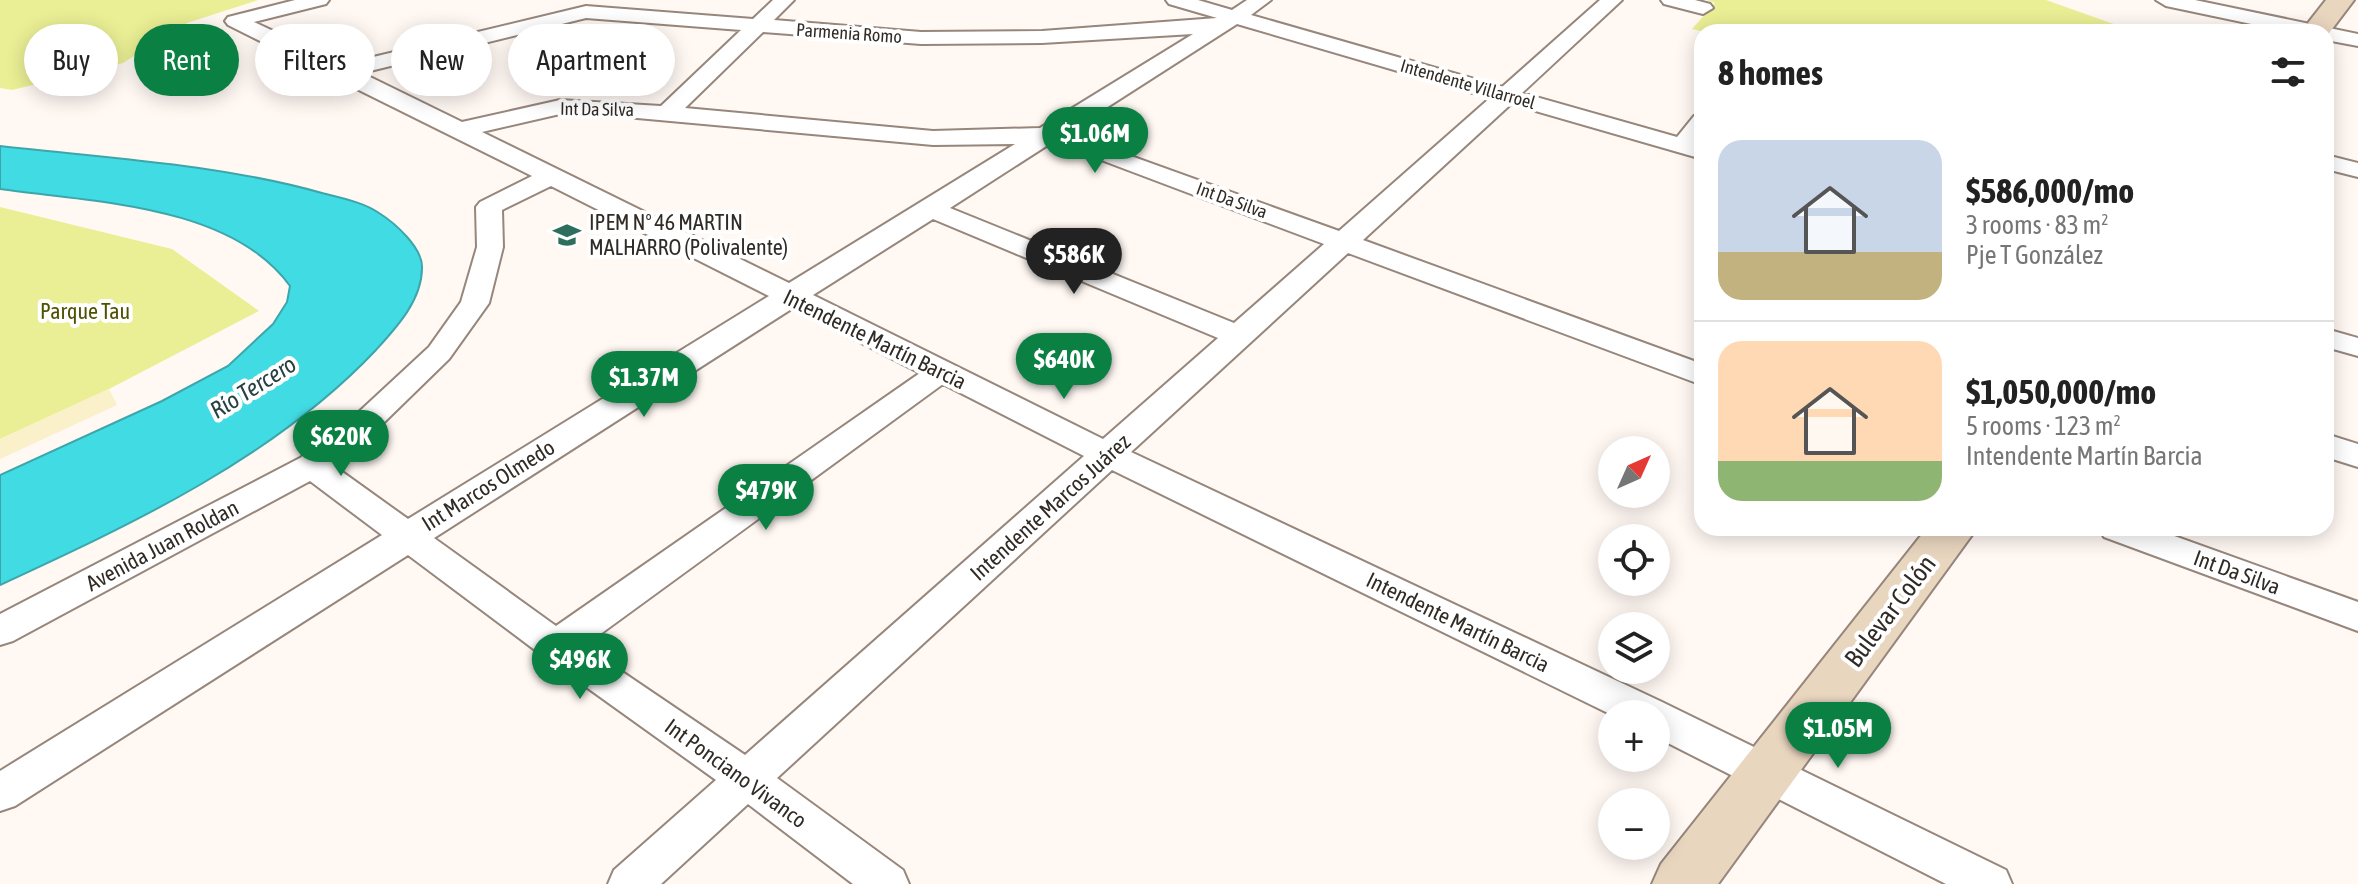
<!DOCTYPE html>
<html lang="en">
<head>
<meta charset="utf-8">
<style>
  body { margin:0; font-family:"Asap Condensed",sans-serif; background:#f6f6f6; color:#222; height:100vh; display:flex; flex-direction:column; font-size:30px; white-space:nowrap }
  * { box-sizing:border-box; margin:0 }
  p { font-size:26px; color:#767676 }
  .icon { flex:none; width:44px; height:44px; fill:none; stroke:currentColor; stroke-width:2; stroke-linecap:round; stroke-linejoin:round }
  .map { position:relative; flex:1; overflow:hidden }
  .sheet { position:absolute; left:1694px; top:24px; width:640px; height:512px; display:flex; flex-direction:column; background:#fff; border-radius:24px; box-shadow:0 4px 20px #0003 }
  .sheet>* { flex:none }
  .hud { position:absolute; left:24px; top:24px; width:760px; height:72px; display:flex; gap:16px }
  .needle { width:52px; rotate:45deg }
  .tools { position:absolute; left:1598px; top:436px; display:grid; gap:16px }
  .tools a { display:grid; place-items:center; width:72px; height:72px; border-radius:50%; background:#fff; box-shadow:0 4px 20px #0003; font-size:40px }
  .price { position:absolute; translate:-50% -68px; padding:0 18px; border-radius:28px; background:#0b8043; color:#fff; font-size:26px; line-height:52px; filter:drop-shadow(0 2px 4px #0008) }
  .price::after { content:''; position:absolute; left:50%; top:48px; width:24px; height:18px; margin-left:-12px; background:inherit; clip-path:polygon(0 0,100% 0,50% 100%) }
  .price.current { background:#222; color:#fff }
  ul { padding:0; list-style:none }
  li { display:flex; align-items:center; gap:24px; height:200px; padding:0 24px }
  li+li { border-top:2px solid #e0e0e0 }
  li span { display:grid; place-items:center; flex:none; width:224px; height:160px; border-radius:24px; color:#555 }
  li>.icon { margin-inline-start:auto }
  span .icon { width:96px; height:96px; fill:#fffc; stroke-width:1 }
  li b { font-size:34px }
  h2 { display:flex; justify-content:space-between; align-items:center; height:96px; padding:0 24px; font-size:34px }
  .tag { padding:0 28px; border-radius:36px; background:#fff; box-shadow:0 4px 20px #0003; font-size:28px; line-height:72px }
  .tag.current { background:#0b8043; color:#fff }
  .map>svg:first-child { display:block }
  .green { fill:#eaef95 }
  .sand { fill:#faf0ca }
  .water { fill:#41dbe4; stroke:#3ca6ab; stroke-width:2 }
  .lines { fill:none; stroke-linecap:round; stroke-linejoin:round }
  .minor-casing { stroke:#96867b; stroke-width:4 }
  .secondary-casing { stroke:#96867b; stroke-width:4 }
  .minor { fill:#fff; fill-rule:evenodd }
  .secondary { fill:#e9d6bf; fill-rule:evenodd }
  .labels { text-anchor:middle; dominant-baseline:central; stroke-width:8; stroke-linejoin:round; paint-order:stroke }
  .far-street-label { font-size:18px; fill:#312b26; stroke:#fff }
  .poi-label { font-size:22px; fill:#312b26; stroke:#fff; text-anchor:start }
  .park-label { font-size:22px; fill:#515201; stroke:#fff }
  .street-label { font-size:22px; fill:#312b26; stroke:#fff }
  .water-label { font-size:24px; font-style:italic; fill:#274041; stroke:#fff }
  .near-street-label { font-size:26px; fill:#312b26; stroke:#fff }
</style>
</head>
<body>
<div class="map">
<svg width="2358" height="884" viewBox="0 0 2358 884">
  <rect width="100%" height="100%" fill="#fff8f3"/>
  <path class="green" d="M0,0H258L187,23L123,63L12,90L0,88Z
    M1707,0H2046L2136,32H1705L1692,29L1715,3Z
    M0,207L172,249L259,311L109,389L0,439Z"/>
  <path class="sand" d="M109,389L117,405L0,459V439Z"/>
  <path class="water" d="M0,146C107,158 219,164 322,193C341,198 363,202 379,213C395,223 423,248 422,268C422,300 397,327 376,350C274,458 134,523 0,585V475L162,401L228,366L273,324L287,302L290,286C231,204 91,202 0,189Z"/>
  <g class="lines">
    <g class="minor-casing">
      <path id="minor" d="M295,0H329L326,4L254,22L344,64L586,6L753,19L773,0H794L774,20L921,32L1042,31L1217,18L1169,4L1166,0H1198L1232,10L1247,0H1271L1251,15L1502,87L1600,0H1622L1522,93L1677,137L1694,116L1702,114V136L1697,143L1702,144V159L1511,104L1363,240L1702,364V385L1348,253L1131,452L1662,702L2006,870L2012,884H1946L1656,737V714L1612,715L1112,470L777,778L903,870L909,884H853L748,804L661,884H608L614,870L716,780L543,656L408,555L15,806L0,811V771L382,535L310,481L13,641L0,645V614L300,458L348,422L429,347L461,302L477,247L476,207L480,202L532,176L228,25L225,21L228,17ZM586,18L741,30L661,106L560,100L462,122L362,73ZM1237,24L1490,98L1339,231L1067,133ZM763,32L921,44L1042,43L1193,34L1040,128L933,131L685,108ZM582,113L933,145L1015,144L789,283L482,132L560,114ZM1051,143L1064,146L1324,244L1234,323L950,208ZM551,186L769,296L408,519L334,466L370,436L449,359L489,303L503,247L502,210ZM933,219L1218,338L1103,439L813,295ZM793,308L920,373L556,626L434,538ZM943,384L1084,456L745,755L584,646Z
        M1661,0H1695L1710,4L1713,8L1703,14L1664,4Z
        M2156,0H2195L2358,34V46L2326,40V32H2289L2166,6Z
        M2326,155L2358,163V177L2326,169Z
        M2326,329L2358,338V356L2326,347Z
        M2326,434L2358,444V467L2326,457Z
        M2099,528H2152L2358,602V631L2104,537Z"/>
    </g>
    <g class="secondary-casing">
      <path id="secondary" d="M2326,0H2354L2326,37V32H2301Z
        M1927,528H1977L1718,884H1652L1661,864Z"/>
    </g>
    <use href="#minor" class="minor"/>
    <use href="#secondary" class="secondary"/>
  </g>
  <defs>
    <g id="school-bare" transform="scale(2.16)"><path d="M0-5L7-2L0 1L-7-2ZM-4 1L0 2.5L4 1V4Q0 6-4 4Z" fill="#2e6e5d" stroke="#fff" stroke-width="2.5" paint-order="stroke"/></g>
  </defs>
  <g fill-rule="evenodd">
    <use href="#school-bare" x="567" y="235"/>
  </g>
  <g class="labels">
    <g class="far-street-label">
      <text transform="translate(849 33) rotate(4)">Parmenia Romo</text>
      <text transform="translate(1468 84) rotate(16)">Intendente Villarroel</text>
      <text transform="translate(597 109) rotate(1)">Int Da Silva</text>
      <text transform="translate(1232 200) rotate(20)">Int Da Silva</text>
    </g>
    <g class="poi-label">
      <text x="589" y="222">IPEM Nº 46 MARTIN<tspan x="589" dy="25">MALHARRO (Polivalente)</tspan></text>
    </g>
    <g class="park-label">
      <text x="85" y="311">Parque Tau</text>
    </g>
    <g class="street-label">
      <text transform="translate(875 339) rotate(26)">Intendente Martín Barcia</text>
      <text transform="translate(488 485) rotate(-32)">Int Marcos Olmedo</text>
      <text transform="translate(1050 507) rotate(-42)">Intendente Marcos Juárez</text>
      <text transform="translate(162 545) rotate(-28)">Avenida Juan Roldan</text>
      <text transform="translate(2237 572) rotate(20)">Int Da Silva</text>
      <text transform="translate(1458 622) rotate(26)">Intendente Martín Barcia</text>
      <text transform="translate(736 773) rotate(36)">Int Ponciano Vivanco</text>
    </g>
    <g class="water-label">
      <text transform="translate(253 387) rotate(-32)">Río Tercero</text>
    </g>
    <g class="near-street-label">
      <text transform="translate(1890 611) rotate(-53)">Bulevar Colón</text>
    </g>
  </g>
</svg>
<div class="tools">
<a><svg class="needle" viewBox="-14 -14 28 28"><path d="M0-13l5 13h-10z" fill="#e53935"/><path d="M0 13l5-13h-10z" fill="#767676"/></svg></a>
<a><svg class="icon" aria-label="locate" viewBox="0 0 24 24"><circle cx="12" cy="12" r="6"/><path d="M12 2v4M12 18v4M2 12h4M18 12h4"/></svg></a>
<a><svg class="icon" aria-label="layers" viewBox="0 0 24 24"><path d="M12 4l9 5-9 5-9-5zM3 14l9 5 9-5"/></svg></a>
<a>+</a>
<a>−</a>
</div>
<b class="price" style="left:1095px;top:175px">$1.06M</b>
<b class="price current" style="left:1074px;top:296px">$586K</b>
<b class="price" style="left:1064px;top:401px">$640K</b>
<b class="price" style="left:644px;top:419px">$1.37M</b>
<b class="price" style="left:341px;top:478px">$620K</b>
<b class="price" style="left:766px;top:532px">$479K</b>
<b class="price" style="left:580px;top:701px">$496K</b>
<b class="price" style="left:1838px;top:770px">$1.05M</b>
<div class="hud">
<a class="tag">Buy</a>
<a class="tag current">Rent</a>
<a class="tag">Filters</a>
<a class="tag">New</a>
<a class="tag">Apartment</a>
</div>
<section class="sheet">
<h2>8 homes<svg class="icon" aria-label="filters" viewBox="0 0 24 24"><path d="M4 7h16M4 17h16"/><circle cx="9" cy="7" r="2"/><circle cx="15" cy="17" r="2"/></svg></h2>
<ul>
<li><span style="background:linear-gradient(#c9d6e8 70%,#c2b280 0)"><svg class="icon" aria-label="home" viewBox="0 0 24 24"><path d="M3 11l9-7 9 7M6 9v11h12V9"/></svg></span><div><b>$586,000/mo</b><p>3 rooms · 83 m²</p><p>Pje T González</p></div></li>
<li><span style="background:linear-gradient(#ffd9b3 75%,#8fb573 0)"><svg class="icon" aria-label="home" viewBox="0 0 24 24"><path d="M3 11l9-7 9 7M6 9v11h12V9"/></svg></span><div><b>$1,050,000/mo</b><p>5 rooms · 123 m²</p><p>Intendente Martín Barcia</p></div></li>
</ul>
</section>
</div>
</body>
</html>
